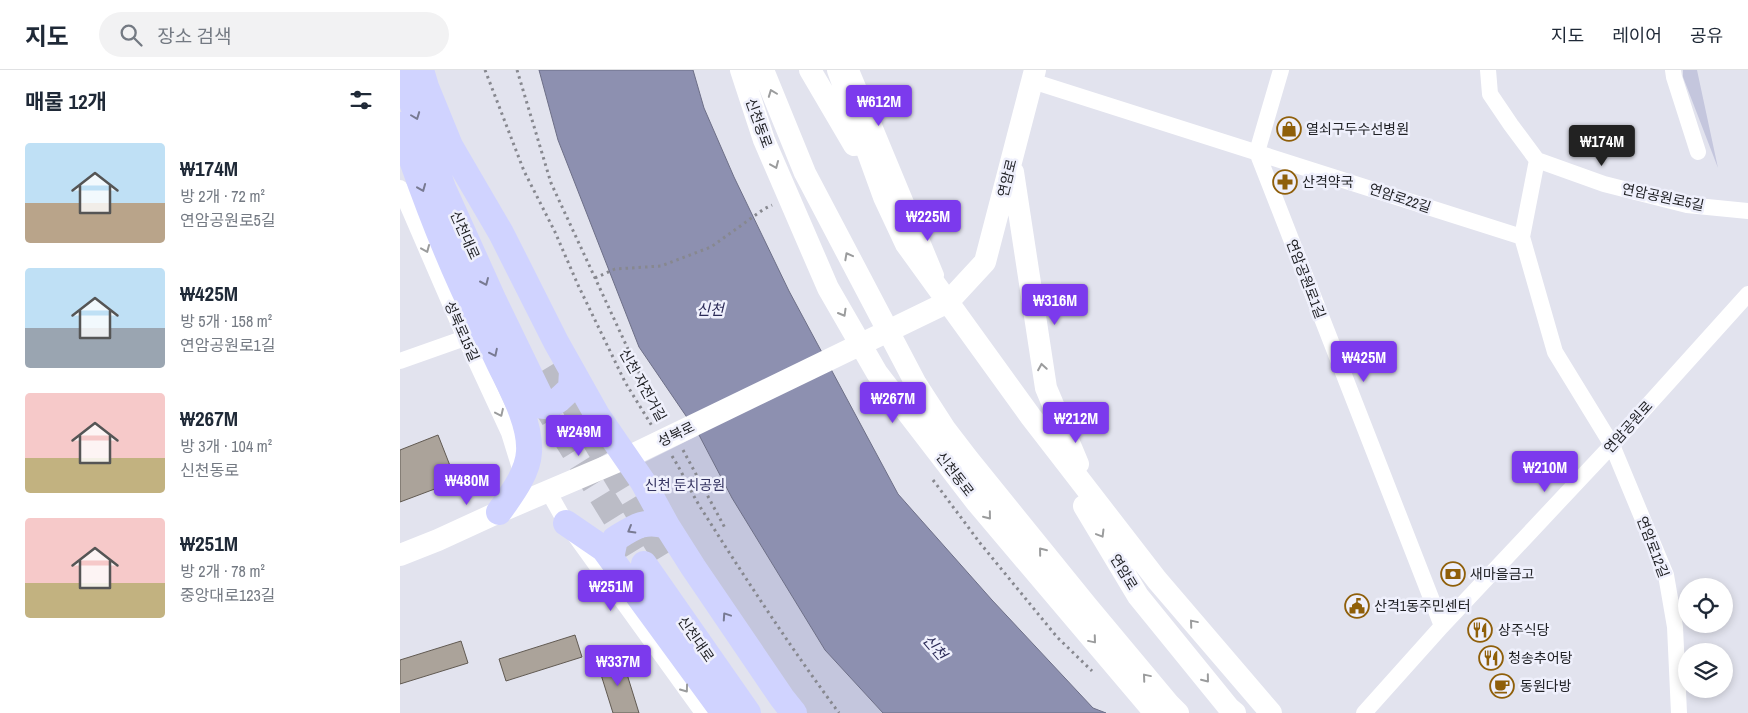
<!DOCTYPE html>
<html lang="ko">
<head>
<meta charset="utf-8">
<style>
  body { margin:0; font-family:"Archivo Narrow","Noto Sans KR",sans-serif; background:#f2f2f3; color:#1f2937; height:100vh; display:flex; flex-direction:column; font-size:19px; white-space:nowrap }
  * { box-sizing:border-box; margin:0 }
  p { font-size:16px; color:#747a83 }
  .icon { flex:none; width:28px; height:28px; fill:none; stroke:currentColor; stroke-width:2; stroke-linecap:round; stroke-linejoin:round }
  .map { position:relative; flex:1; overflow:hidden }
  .details { display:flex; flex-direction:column; background:#fff; width:400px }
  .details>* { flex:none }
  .buttons { position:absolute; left:1278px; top:508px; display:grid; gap:10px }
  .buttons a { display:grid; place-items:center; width:55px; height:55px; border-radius:50%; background:#fff; box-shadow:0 2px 8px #0003; font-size:25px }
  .price { position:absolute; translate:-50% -42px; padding:0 11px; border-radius:5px; background:#7c3aed; color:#fff; font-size:16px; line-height:32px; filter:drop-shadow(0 1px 2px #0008) }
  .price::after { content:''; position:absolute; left:50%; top:30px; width:15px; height:11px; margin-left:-8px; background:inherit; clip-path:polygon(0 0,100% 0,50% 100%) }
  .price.active { background:#222; color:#fff }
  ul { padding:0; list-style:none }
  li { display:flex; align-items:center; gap:15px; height:125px; padding:0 25px }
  li span { display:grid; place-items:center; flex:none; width:140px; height:100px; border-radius:5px; color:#555 }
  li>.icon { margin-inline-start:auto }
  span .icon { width:60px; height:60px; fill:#fffc; stroke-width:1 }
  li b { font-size:21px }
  h2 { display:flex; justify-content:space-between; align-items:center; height:60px; padding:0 25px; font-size:21px }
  header { display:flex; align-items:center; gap:30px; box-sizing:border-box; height:70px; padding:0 25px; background:#fff; border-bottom:1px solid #e0e1e3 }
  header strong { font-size:24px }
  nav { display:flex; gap:28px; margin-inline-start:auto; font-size:18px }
  .search { width:350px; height:45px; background:#f2f2f3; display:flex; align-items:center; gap:12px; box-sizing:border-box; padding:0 18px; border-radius:28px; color:#747a83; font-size:19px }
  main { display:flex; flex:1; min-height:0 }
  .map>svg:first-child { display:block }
  .green { fill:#c4c6dd }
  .water { fill:#8d90b0; stroke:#6d6f87 }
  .building { fill:#aba39a; stroke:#615a52 }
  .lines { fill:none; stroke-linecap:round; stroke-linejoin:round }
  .trunk-tunnel { stroke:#bbbcc6; stroke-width:26; stroke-dasharray:26 13; stroke-linecap:butt }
  .path { stroke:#87888f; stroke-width:3; stroke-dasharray:2.5 4; stroke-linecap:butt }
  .minor { stroke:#fff; stroke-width:16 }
  .secondary { stroke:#fff; stroke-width:22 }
  .trunk { stroke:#d0d3ff; stroke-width:26 }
  .oneway { stroke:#9b9c9d }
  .oneway2 { stroke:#787a92 }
  .labels { text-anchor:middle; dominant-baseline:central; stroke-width:5; stroke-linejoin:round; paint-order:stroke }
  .street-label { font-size:14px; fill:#212226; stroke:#eff0fc }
  .poi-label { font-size:14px; fill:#212226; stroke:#eff0fc; text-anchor:start }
  .park-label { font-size:14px; fill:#343361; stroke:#eff0fc }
  .water-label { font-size:15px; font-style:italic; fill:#2b2a57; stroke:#eff0fc }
</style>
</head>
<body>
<header>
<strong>지도</strong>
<div class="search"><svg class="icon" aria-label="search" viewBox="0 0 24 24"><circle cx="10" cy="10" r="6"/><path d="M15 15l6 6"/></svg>장소 검색</div>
<nav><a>지도</a><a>레이어</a><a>공유</a></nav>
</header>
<main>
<section class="details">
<h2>매물 12개<svg class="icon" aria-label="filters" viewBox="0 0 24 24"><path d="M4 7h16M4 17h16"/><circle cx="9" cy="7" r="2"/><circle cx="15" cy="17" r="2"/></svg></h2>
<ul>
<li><span style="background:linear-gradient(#bfe0f5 60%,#b9a48a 0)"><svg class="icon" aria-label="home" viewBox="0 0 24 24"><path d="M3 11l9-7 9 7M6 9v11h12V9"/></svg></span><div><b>₩174M</b><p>방 2개 · 72 m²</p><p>연암공원로5길</p></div></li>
<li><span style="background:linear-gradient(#bfe0f5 60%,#9aa5b1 0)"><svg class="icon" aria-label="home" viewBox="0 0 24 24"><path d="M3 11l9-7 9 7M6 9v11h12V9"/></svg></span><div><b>₩425M</b><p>방 5개 · 158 m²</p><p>연암공원로1길</p></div></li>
<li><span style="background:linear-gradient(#f6c9c9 65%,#c2b280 0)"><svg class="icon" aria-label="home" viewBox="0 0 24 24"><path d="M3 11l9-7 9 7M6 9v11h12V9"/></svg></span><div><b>₩267M</b><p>방 3개 · 104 m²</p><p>신천동로</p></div></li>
<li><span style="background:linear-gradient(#f6c9c9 65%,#c2b280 0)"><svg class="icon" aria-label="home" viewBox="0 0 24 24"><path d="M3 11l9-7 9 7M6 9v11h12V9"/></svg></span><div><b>₩251M</b><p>방 2개 · 78 m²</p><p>중앙대로123길</p></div></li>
</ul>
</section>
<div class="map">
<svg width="1348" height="643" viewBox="0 0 1348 643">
  <rect width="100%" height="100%" fill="#e2e3ee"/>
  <path class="green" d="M1283,0H1297L1318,98L1283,7Z
    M299,365L329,423L425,580L483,643H404L233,398Z"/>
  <path class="water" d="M139,0H293L304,38L334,107L389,221L498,424L592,530L693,638L706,643H483L425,580L332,428L299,365L239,277L158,70Z"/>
  <path class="building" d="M38,365L56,411L0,432V380Z
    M175,565L182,587L106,611L99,589Z
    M61,571L68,593L0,614V590Z
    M222,588L239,643H213L198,595Z"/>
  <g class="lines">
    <path class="trunk-tunnel" d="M150,296L270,495
      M140,326L244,494"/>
    <path class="path" d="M85,0L124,101L155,162L178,215L225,312L252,356
      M117,0L151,113L247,320L265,351
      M195,208L215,199L261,196L311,177L364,139L372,135
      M283,380L325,458
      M272,386C284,405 292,425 304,443C347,511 391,578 439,643
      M533,410L580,473L657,567L692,601"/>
    <path class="minor" d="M451,0L536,205
      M881,0L857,82L1042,556
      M1088,0L1090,24L1111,55L1137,90L1204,114L1287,135L1348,141
      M1273,0L1274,7L1298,82
      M632,11L1122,167L1155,282L1212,375L1266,505L1275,557L1279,643
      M0,118L65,268L109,363L122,405
      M1122,167L1137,90
      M0,291L65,268
      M148,421L166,453L303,643
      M964,643L1042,556L1212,375L1348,224"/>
    <path class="secondary" d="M341,0L364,70L428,218L477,303L577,433L755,643
      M363,0L405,103L516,314L545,359L568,389L687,536L769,634L778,643
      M410,0L454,75
      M438,0L484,127L506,174L631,347L757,510L871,643
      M613,102L646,318L678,394
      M684,436L738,526L829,638L835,643
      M0,485L38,470L99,442L226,388L548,232L585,192L635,0"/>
    <path class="trunk" d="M0,0L43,118L94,231L140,326
      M21,0L26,17L55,88
      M0,55C18,109 38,163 61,214C73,241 87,267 99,293C111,318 131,353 129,382C128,403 111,425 99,442
      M49,74L101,163L156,272L197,345L243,412L267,456L293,497L382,628L394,643
      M125,330C148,342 154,335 171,318L172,301
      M166,453L204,479L324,643
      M211,488L215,469C234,457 244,449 267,456
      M244,494L348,643"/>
  </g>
  <defs><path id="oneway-chevron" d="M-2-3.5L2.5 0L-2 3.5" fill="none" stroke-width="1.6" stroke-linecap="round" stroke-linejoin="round" transform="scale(1.25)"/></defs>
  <g class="oneway">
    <use href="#oneway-chevron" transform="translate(372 23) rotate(-111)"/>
    <use href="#oneway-chevron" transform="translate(375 95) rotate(67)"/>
    <use href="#oneway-chevron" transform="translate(26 179) rotate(67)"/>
    <use href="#oneway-chevron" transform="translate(448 186) rotate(-118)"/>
    <use href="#oneway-chevron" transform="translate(443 243) rotate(60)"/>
    <use href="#oneway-chevron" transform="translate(642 297) rotate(-99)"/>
    <use href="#oneway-chevron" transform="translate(100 343) rotate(65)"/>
    <use href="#oneway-chevron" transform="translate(588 446) rotate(51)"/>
    <use href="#oneway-chevron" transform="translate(701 464) rotate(59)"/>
    <use href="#oneway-chevron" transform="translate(642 481) rotate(-129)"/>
    <use href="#oneway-chevron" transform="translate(793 553) rotate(-130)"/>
    <use href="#oneway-chevron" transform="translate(693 570) rotate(50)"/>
    <use href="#oneway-chevron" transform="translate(746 607) rotate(-130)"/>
    <use href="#oneway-chevron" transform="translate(806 609) rotate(51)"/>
    <use href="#oneway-chevron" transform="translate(285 619) rotate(54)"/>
  </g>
  <g class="oneway2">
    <use href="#oneway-chevron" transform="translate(16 46) rotate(69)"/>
    <use href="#oneway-chevron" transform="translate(22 118) rotate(68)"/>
    <use href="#oneway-chevron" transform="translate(85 212) rotate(66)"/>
    <use href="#oneway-chevron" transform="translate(94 283) rotate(64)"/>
    <use href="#oneway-chevron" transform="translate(231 460) rotate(150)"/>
    <use href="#oneway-chevron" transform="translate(326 546) rotate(-124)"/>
  </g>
  <defs>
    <g id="shop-ring" transform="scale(1.25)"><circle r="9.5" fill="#eff0fc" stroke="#8f5f0a" stroke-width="1.5"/><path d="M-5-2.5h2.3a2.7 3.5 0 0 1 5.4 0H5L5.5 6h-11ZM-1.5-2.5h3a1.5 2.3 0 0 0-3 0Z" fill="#8f5f0a"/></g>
    <g id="pharmacy-ring" transform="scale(1.25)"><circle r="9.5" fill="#eff0fc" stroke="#8f5f0a" stroke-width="1.5"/><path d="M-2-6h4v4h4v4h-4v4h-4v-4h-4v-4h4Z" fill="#8f5f0a"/></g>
    <g id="bank-ring" transform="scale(1.25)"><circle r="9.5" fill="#eff0fc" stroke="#8f5f0a" stroke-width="1.5"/><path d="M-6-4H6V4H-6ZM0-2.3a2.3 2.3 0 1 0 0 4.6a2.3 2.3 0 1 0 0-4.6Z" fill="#8f5f0a"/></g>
    <g id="civic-ring" transform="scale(1.25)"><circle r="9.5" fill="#eff0fc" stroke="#8f5f0a" stroke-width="1.5"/><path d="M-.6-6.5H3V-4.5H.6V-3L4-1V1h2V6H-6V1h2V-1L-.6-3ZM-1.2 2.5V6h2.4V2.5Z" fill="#8f5f0a"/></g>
    <g id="restaurant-ring" transform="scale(1.25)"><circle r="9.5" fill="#eff0fc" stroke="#8f5f0a" stroke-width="1.5"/><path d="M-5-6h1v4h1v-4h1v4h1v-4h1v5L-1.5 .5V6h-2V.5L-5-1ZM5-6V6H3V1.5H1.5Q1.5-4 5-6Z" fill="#8f5f0a"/></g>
    <g id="cafe-ring" transform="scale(1.25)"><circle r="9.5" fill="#eff0fc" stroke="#8f5f0a" stroke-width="1.5"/><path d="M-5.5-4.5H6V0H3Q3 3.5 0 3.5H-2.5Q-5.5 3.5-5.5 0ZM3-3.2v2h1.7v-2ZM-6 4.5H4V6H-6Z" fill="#8f5f0a"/></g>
  </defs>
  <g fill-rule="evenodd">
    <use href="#shop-ring" x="889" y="59"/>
    <use href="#pharmacy-ring" x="885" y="112"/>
    <use href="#bank-ring" x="1053" y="504"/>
    <use href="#civic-ring" x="957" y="536"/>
    <use href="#restaurant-ring" x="1080" y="560"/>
    <use href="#restaurant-ring" x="1091" y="588"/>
    <use href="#cafe-ring" x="1102" y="616"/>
  </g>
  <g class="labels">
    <g class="street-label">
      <text transform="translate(359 53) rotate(70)">신천동로</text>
      <text transform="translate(607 108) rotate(-76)">연암로</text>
      <text transform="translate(1263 127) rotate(12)">연암공원로5길</text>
      <text transform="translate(1000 128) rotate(18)">연암로22길</text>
      <text transform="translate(65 165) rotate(66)">신천대로</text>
      <text transform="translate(906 209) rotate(69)">연암공원로1길</text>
      <text transform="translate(62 261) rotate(66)">성북로15길</text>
      <text transform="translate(243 315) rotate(61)">신천 자전거길</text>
      <text transform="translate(1228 357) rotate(-48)">연암공원로</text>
      <text transform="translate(276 364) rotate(-26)">성북로</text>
      <text transform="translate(555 404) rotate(52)">신천동로</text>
      <text transform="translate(1253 477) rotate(69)">연암로12길</text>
      <text transform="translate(724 502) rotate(59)">연암로</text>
      <text transform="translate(296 569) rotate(55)">신천대로</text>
    </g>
    <g class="poi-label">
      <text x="906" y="59">열쇠구두수선병원</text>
      <text x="902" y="112">산격약국</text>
      <text x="1070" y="504">새마을금고</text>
      <text x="974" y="536">산격1동주민센터</text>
      <text x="1098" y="560">상주식당</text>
      <text x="1108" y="588">청송추어탕</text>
      <text x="1120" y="616">동원다방</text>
    </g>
    <g class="park-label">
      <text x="285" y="415">신천 둔치공원</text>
    </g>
    <g class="water-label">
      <text x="310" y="239">신천</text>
      <text transform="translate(535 577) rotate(49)">신천</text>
    </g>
  </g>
</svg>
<div class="buttons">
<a><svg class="icon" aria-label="locate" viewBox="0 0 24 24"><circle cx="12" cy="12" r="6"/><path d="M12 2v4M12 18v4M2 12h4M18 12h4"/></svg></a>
<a><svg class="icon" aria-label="layers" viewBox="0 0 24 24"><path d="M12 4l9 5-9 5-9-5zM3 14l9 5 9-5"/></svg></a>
</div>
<b class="price" style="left:479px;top:57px">₩612M</b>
<b class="price active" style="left:1202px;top:97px">₩174M</b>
<b class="price" style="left:528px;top:172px">₩225M</b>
<b class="price" style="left:655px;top:256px">₩316M</b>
<b class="price" style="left:964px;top:313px">₩425M</b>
<b class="price" style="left:493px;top:354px">₩267M</b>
<b class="price" style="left:676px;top:374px">₩212M</b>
<b class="price" style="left:179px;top:387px">₩249M</b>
<b class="price" style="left:1145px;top:423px">₩210M</b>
<b class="price" style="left:67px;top:436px">₩480M</b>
<b class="price" style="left:211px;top:542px">₩251M</b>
<b class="price" style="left:218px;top:617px">₩337M</b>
</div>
</main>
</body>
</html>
